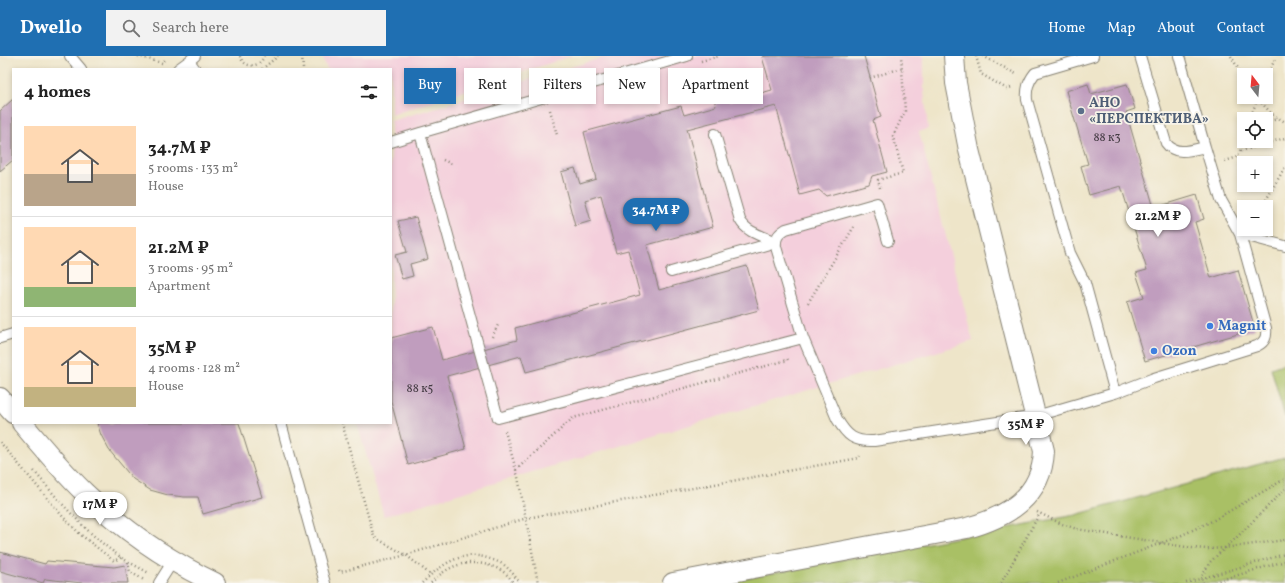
<!DOCTYPE html>
<html lang="en">
<head>
<meta charset="utf-8">
<style>
  body { margin:0; font-family:Vollkorn,serif; background:#f2f2f2; color:#222; height:100vh; display:flex; flex-direction:column; font-size:15px; white-space:nowrap }
  * { box-sizing:border-box; margin:0 }
  p { font-size:13px; color:#767676 }
  .icon { flex:none; width:22px; height:22px; fill:none; stroke:currentColor; stroke-width:2; stroke-linecap:round; stroke-linejoin:round }
  .map { position:relative; flex:1; overflow:hidden }
  .drawer { position:absolute; left:12px; top:12px; width:380px; height:356px; display:flex; flex-direction:column; background:#fff; border-radius:0px; box-shadow:0 2px 6px #0003 }
  .drawer>* { flex:none }
  .guide { position:absolute; left:404px; top:12px; width:380px; height:36px; display:flex; gap:8px }
  .needle { width:26px; rotate:344deg }
  .buttons { position:absolute; left:1237px; top:12px; display:grid; gap:8px }
  .buttons a { display:grid; place-items:center; width:36px; height:36px; border-radius:0px; background:#fff; box-shadow:0 2px 6px #0003; font-size:20px }
  .price { position:absolute; translate:-50% -34px; padding:0 9px; border-radius:14px; background:#fff; color:#222; font-size:13px; line-height:26px; filter:drop-shadow(0 1px 2px #0008) }
  .price::after { content:''; position:absolute; left:50%; top:24px; width:12px; height:9px; margin-left:-6px; background:inherit; clip-path:polygon(0 0,100% 0,50% 100%) }
  .price.on { background:#1f6fb2; color:#fff }
  ul { padding:0; list-style:none }
  li { display:flex; align-items:center; gap:12px; height:100px; padding:0 12px }
  li+li { border-top:1px solid #e0e0e0 }
  li span { display:grid; place-items:center; flex:none; width:112px; height:80px; border-radius:0px; color:#555 }
  li>.icon { margin-inline-start:auto }
  span .icon { width:48px; height:48px; fill:#fffc; stroke-width:1 }
  li b { font-size:17px }
  h2 { display:flex; justify-content:space-between; align-items:center; height:48px; padding:0 12px; font-size:17px }
  .tag { padding:0 14px; border-radius:0px; background:#fff; box-shadow:0 2px 6px #0003; font-size:14px; line-height:36px }
  .tag.on { background:#1f6fb2; color:#fff }
  header { display:flex; align-items:center; gap:24px; box-sizing:border-box; height:56px; padding:0 20px; background:#1f6fb2; color:#fff }
  header strong { font-size:19px }
  nav { display:flex; gap:22px; margin-inline-start:auto; font-size:14px }
  .search { width:280px; height:36px; background:#f2f2f2; display:flex; align-items:center; gap:10px; box-sizing:border-box; padding:0 14px; border-radius:0px; color:#767676; font-size:15px }
  .map>svg:first-child { display:block }
  .built { fill:#f4cfdc }
  .industrial { fill:#d0bdcc }
  .green { fill:#a9c065; stroke:#626e40 }
  .building { fill:#c09dbe }
  .lines { fill:none; stroke-linecap:round; stroke-linejoin:round }
  .service-casing { stroke:#858072; stroke-width:12 }
  .minor-casing { stroke:#858072; stroke-width:22 }
  .path { stroke:#858072; stroke-width:2.5; stroke-dasharray:1 3; stroke-linecap:butt }
  .service { stroke:#fff; stroke-width:10 }
  .minor { stroke:#fff; stroke-width:20 }
  .service-dot { fill:#5c6f8a; stroke:#f7f3e8; stroke-width:1.5 }
  .shop-dot { fill:#3f7fe0; stroke:#f7f3e8; stroke-width:1.5 }
  .labels { text-anchor:middle; dominant-baseline:central; stroke-width:3.5; stroke-linejoin:round; paint-order:stroke }
  .number-label { font-size:12px; fill:#453c44 }
  .service-label { font-size:14px; font-weight:bold; fill:#4e5e75; stroke:#f7f3e8; text-anchor:start }
  .shop-label { font-size:14px; font-weight:bold; fill:#366cbe; stroke:#f7f3e8; text-anchor:start }
</style>
</head>
<body>
<header>
<strong>Dwello</strong>
<div class="search"><svg class="icon" aria-label="search" viewBox="0 0 24 24"><circle cx="10" cy="10" r="6"/><path d="M15 15l6 6"/></svg>Search here</div>
<nav><a>Home</a><a>Map</a><a>About</a><a>Contact</a></nav>
</header>
<div class="map">
<svg width="1285" height="527" viewBox="0 0 1285 527">
  <rect width="100%" height="100%" fill="#f7f3e8"/>
  <filter id="ink" filterUnits="userSpaceOnUse"><feTurbulence type="fractalNoise" baseFrequency=".025" numOctaves="2"/><feDisplacementMap in="SourceGraphic" scale="8" xChannelSelector="R" yChannelSelector="G"/><feConvolveMatrix kernelMatrix="1 2 1 2 8 2 1 2 1" color-interpolation-filters="sRGB"/></filter>
  <filter id="wash" filterUnits="userSpaceOnUse"><feTurbulence type="fractalNoise" baseFrequency=".012" numOctaves="4" result="noise"/><feDisplacementMap in="SourceGraphic" scale="16" xChannelSelector="R" yChannelSelector="G"/><feGaussianBlur stdDeviation="0.9" result="paint"/><feColorMatrix in="noise" values="0 0 0 0 0 0 0 0 0 0 0 0 0 0 0 0 0 1.4 0 .05"/><feComposite in="paint" operator="in"/></filter>
  <g filter="url(#wash)">
    <rect width="100%" height="100%" fill="#eee5c9"/>
    <path class="built" d="M322,0H572L391,59V13H327Z
      M608,0H924V35L928,73L919,76L973,285L384,460L357,367H391V65Z"/>
    <path class="industrial" d="M0,496L47,505L114,511L125,509L128,527H0Z"/>
    <path class="green" d="M1285,307V361L1271,312Z
      M1285,401V527H719L1075,459Z"/>
    <g id="blocks">
      <path class="building" d="M767,0H864L881,61L873,64L887,116L872,120L869,128L826,140L819,134L800,139L776,50L687,73L713,171L647,189L659,234L747,210L759,254L526,316L521,300L447,320L466,393L408,409L391,345V282L433,271L442,304L517,284L515,272L640,239L628,194L616,197L601,139L585,144L591,165L575,170L561,116L575,112L580,128L596,123L584,76L681,50L684,59L716,50L714,43L727,39L729,46L772,34L762,1Z
        M1088,28L1091,38L1127,28L1135,53L1126,56L1154,152L1197,139L1204,163L1195,166L1211,222L1238,214L1255,273L1145,305L1127,246L1144,241L1136,217L1147,214L1121,130L1089,139L1081,110L1088,108L1066,35Z
        M13,43V104L0,115V55Z
        M416,161L428,203L410,208L413,220L402,223L395,199L407,196L398,165Z
        M97,367H239L262,441L203,458L198,441H184L168,439L150,434L133,423L109,394L101,379Z
        M0,496L45,508L47,505L114,511L125,509L128,527H82L45,523L43,527L0,515Z"/>
    </g>
  </g>
  <g filter="url(#ink)">
    <use href="#blocks" fill-opacity="0" stroke="#858072" stroke-width="1"/>
    <g class="lines">
      <g class="service-casing">
        <path id="service" d="M70,0L81,13
          M195,0L189,5L195,13
          M687,0L420,77L498,362L803,282L837,363C847,380 854,386 874,385L1036,360L1115,337L1154,322L1257,290C1265,286 1267,281 1266,272L1240,178L1221,144L1205,91C1192,94 1175,100 1166,87L1140,0
          M1093,0L1035,17C1028,26 1026,33 1027,44L1070,197L1085,227L1115,337
          M1179,0L1205,91
          M178,13L189,5
          M715,78L740,164C747,177 763,180 776,186
          M391,86L420,77
          M1240,178L1285,190
          M671,216L776,186
          M0,282L13,278
          M803,282L776,191C775,182 778,178 786,173L877,147L888,185
          M281,367L325,527
          M159,527L173,505"/>
      </g>
      <g class="minor-casing">
        <path id="minor" d="M0,342L13,357
          M22,367C42,391 62,415 85,437C123,474 167,504 215,527
          M673,527L967,472C1007,461 1042,441 1044,395L969,94L956,27L954,0"/>
      </g>
      <path class="path" d="M138,0L162,7L165,4
        M240,0C244,13 260,12 264,0
        M302,0L303,13
        M976,0L981,18L1007,33L1012,31
        M983,0L1018,19
        M1231,0L1244,23
        M701,5L719,0
        M262,13L278,0
        M870,22L902,12
        M1266,23L1275,3
        M1256,41L1272,58L1285,66
        M550,54L557,79
        M1250,63L1258,41
        M1266,66L1278,63
        M1241,95L1285,82
        M443,104L452,108
        M1225,105L1238,101L1244,83
        M880,132L878,124L903,117L893,80L905,55L901,0
        M1262,151L1285,111
        M808,247L855,169
        M492,281L498,269
        M342,367L374,481L406,499L431,519
        M505,375L518,421L538,527
        M0,386L64,462L81,479L114,505L122,501
        M516,414L573,362L788,304L787,302
        M34,415C60,446 87,478 122,502C130,507 140,512 149,517
        M1037,456L1062,468L1077,473L1192,492L1207,493L1224,492L1285,484
        M128,506L130,516L144,524
        M339,514L340,516L406,499L527,462L859,402L860,400
        M422,527C443,507 464,492 493,504C497,505 501,507 504,509C511,514 515,521 520,527
        M431,527C449,508 469,502 494,511C502,514 509,519 513,527
        M1001,527L1040,457
        M1058,527L1182,479L1214,464L1285,423
        M1186,527L1285,498
        M1203,527L1201,522L1210,506L1236,482L1285,433
        M1211,527L1285,505"/>
      <use href="#service" class="service"/>
      <use href="#minor" class="minor"/>
    </g>
  </g>
  <circle class="service-dot" cx="1081" cy="55" r="4"/>
  <g class="shop-dot">
    <circle cx="1210" cy="270" r="4"/>
    <circle cx="1154" cy="295" r="4"/>
  </g>
  <g class="labels">
    <g class="number-label">
      <text x="1107" y="82">88 к3</text>
      <text x="420" y="333">88 к5</text>
    </g>
    <g class="service-label">
      <text x="1089" y="47">АНО<tspan x="1089" dy="16">«ПЕРСПЕКТИВА»</tspan></text>
    </g>
    <g class="shop-label">
      <text x="1218" y="270">Magnit</text>
      <text x="1162" y="295">Ozon</text>
    </g>
  </g>
</svg>
<div class="buttons">
<a><svg class="needle" viewBox="-14 -14 28 28"><path d="M0-13l5 13h-10z" fill="#e53935"/><path d="M0 13l5-13h-10z" fill="#767676"/></svg></a>
<a><svg class="icon" aria-label="locate" viewBox="0 0 24 24"><circle cx="12" cy="12" r="6"/><path d="M12 2v4M12 18v4M2 12h4M18 12h4"/></svg></a>
<a>+</a>
<a>−</a>
</div>
<b class="price on" style="left:656px;top:176px">34.7M ₽</b>
<b class="price" style="left:1158px;top:182px">21.2M ₽</b>
<b class="price" style="left:1026px;top:390px">35M ₽</b>
<b class="price" style="left:100px;top:470px">17M ₽</b>
<div class="guide">
<a class="tag on">Buy</a>
<a class="tag">Rent</a>
<a class="tag">Filters</a>
<a class="tag">New</a>
<a class="tag">Apartment</a>
</div>
<section class="drawer">
<h2>4 homes<svg class="icon" aria-label="filters" viewBox="0 0 24 24"><path d="M4 7h16M4 17h16"/><circle cx="9" cy="7" r="2"/><circle cx="15" cy="17" r="2"/></svg></h2>
<ul>
<li><span style="background:linear-gradient(#ffd9b3 60%,#b9a48a 0)"><svg class="icon" aria-label="home" viewBox="0 0 24 24"><path d="M3 11l9-7 9 7M6 9v11h12V9"/></svg></span><div><b>34.7M ₽</b><p>5 rooms · 133 m²</p><p>House</p></div></li>
<li><span style="background:linear-gradient(#ffd9b3 75%,#8fb573 0)"><svg class="icon" aria-label="home" viewBox="0 0 24 24"><path d="M3 11l9-7 9 7M6 9v11h12V9"/></svg></span><div><b>21.2M ₽</b><p>3 rooms · 95 m²</p><p>Apartment</p></div></li>
<li><span style="background:linear-gradient(#ffd9b3 75%,#c2b280 0)"><svg class="icon" aria-label="home" viewBox="0 0 24 24"><path d="M3 11l9-7 9 7M6 9v11h12V9"/></svg></span><div><b>35M ₽</b><p>4 rooms · 128 m²</p><p>House</p></div></li>
</ul>
</section>
</div>
</body>
</html>
